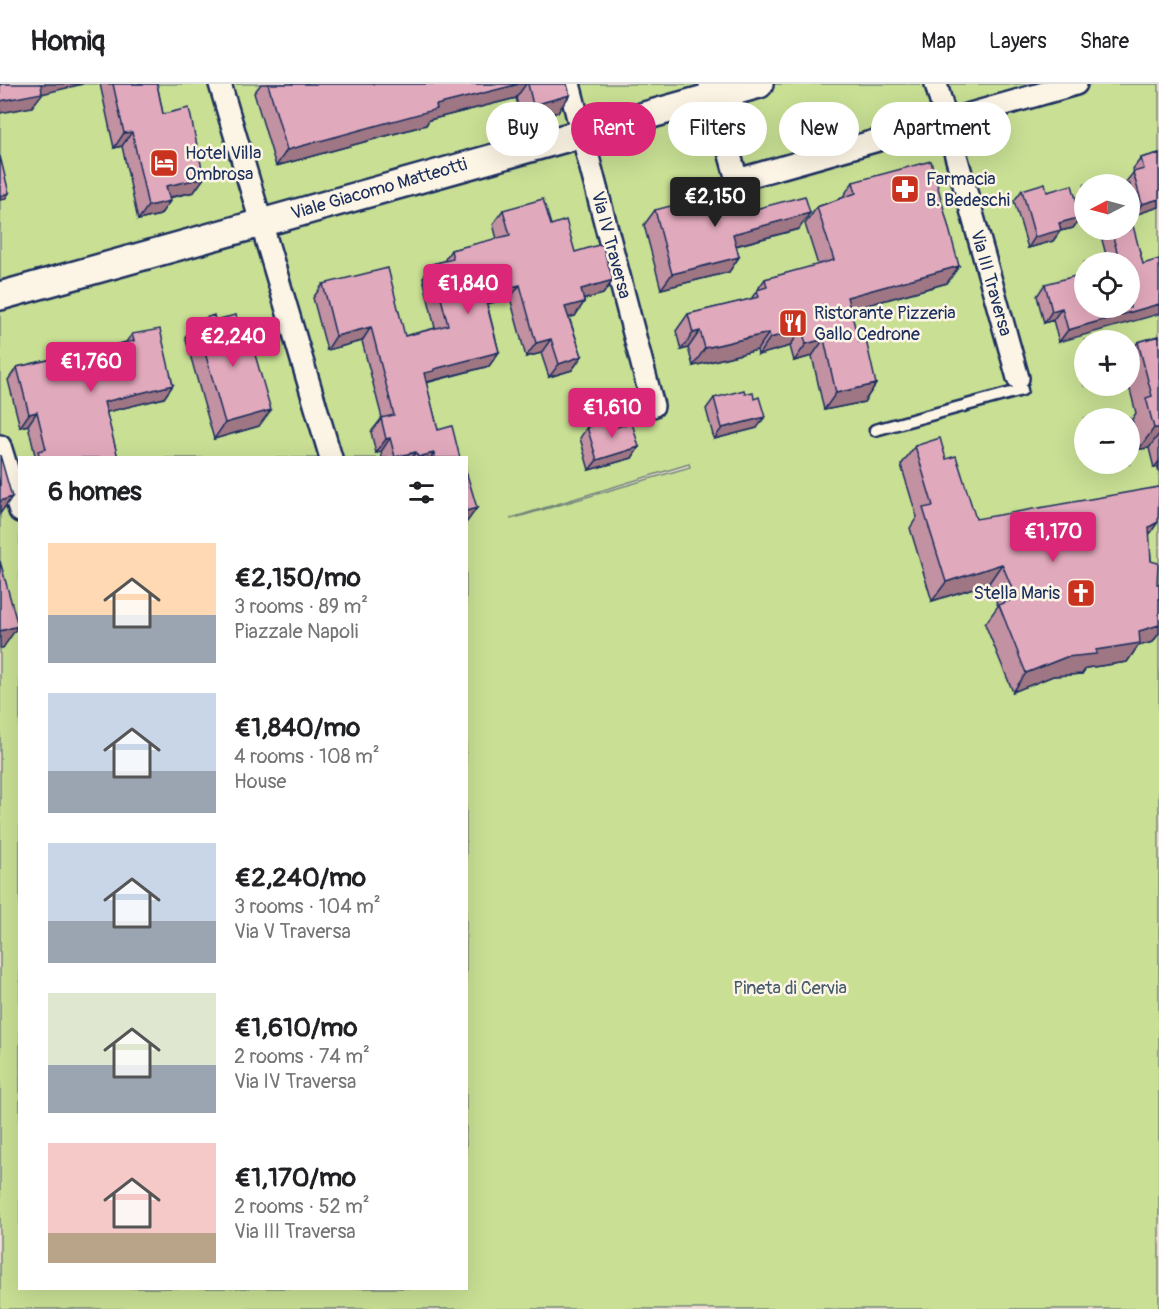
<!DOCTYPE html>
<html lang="en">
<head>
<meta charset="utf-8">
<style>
  body { margin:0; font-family:Pangolin,sans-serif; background:#f2f2f2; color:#202124; height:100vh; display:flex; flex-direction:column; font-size:22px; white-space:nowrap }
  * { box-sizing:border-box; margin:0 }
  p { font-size:20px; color:#757577 }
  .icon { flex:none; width:33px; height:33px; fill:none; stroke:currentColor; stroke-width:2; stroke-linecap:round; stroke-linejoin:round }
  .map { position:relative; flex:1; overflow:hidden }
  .side { position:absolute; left:18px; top:372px; width:450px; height:834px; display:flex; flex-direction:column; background:#fff; border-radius:0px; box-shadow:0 6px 24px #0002 }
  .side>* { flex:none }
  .guide { position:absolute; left:486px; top:18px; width:570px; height:54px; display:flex; gap:12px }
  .needle { width:39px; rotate:264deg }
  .controls { position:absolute; left:1074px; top:90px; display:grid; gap:12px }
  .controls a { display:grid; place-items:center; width:66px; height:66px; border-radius:50%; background:#fff; box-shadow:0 6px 24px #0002; font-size:30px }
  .price { position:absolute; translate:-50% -51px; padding:0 14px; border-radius:6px; background:#db2777; color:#fff; font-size:20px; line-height:39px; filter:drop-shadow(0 2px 3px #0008) }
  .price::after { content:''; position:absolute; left:50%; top:36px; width:18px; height:14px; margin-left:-9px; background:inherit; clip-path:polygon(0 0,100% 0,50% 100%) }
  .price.current { background:#222; color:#fff }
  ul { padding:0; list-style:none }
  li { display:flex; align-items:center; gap:18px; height:150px; padding:0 30px }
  li span { display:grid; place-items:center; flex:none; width:168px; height:120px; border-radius:0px; color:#555 }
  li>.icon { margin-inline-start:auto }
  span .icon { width:72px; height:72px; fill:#fffc; stroke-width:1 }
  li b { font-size:26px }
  h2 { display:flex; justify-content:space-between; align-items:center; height:72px; padding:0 30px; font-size:26px }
  .tag { padding:0 21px; border-radius:27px; background:#fff; box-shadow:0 6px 24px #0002; font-size:21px; line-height:54px }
  .tag.current { background:#db2777; color:#fff }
  header { display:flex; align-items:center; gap:36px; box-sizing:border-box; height:84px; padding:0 30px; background:#fff; border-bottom:2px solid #e0e0e0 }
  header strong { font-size:28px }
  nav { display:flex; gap:33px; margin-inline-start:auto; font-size:21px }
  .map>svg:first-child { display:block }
  .green { fill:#c8df94; stroke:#728779; stroke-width:1.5; fill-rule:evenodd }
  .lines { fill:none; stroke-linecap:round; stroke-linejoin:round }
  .service-casing { stroke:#1b2f5e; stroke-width:15 }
  .minor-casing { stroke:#1b2f5e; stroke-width:26 }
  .tertiary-casing { stroke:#1b2f5e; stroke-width:32 }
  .service { stroke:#fcf5e5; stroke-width:10 }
  .minor { stroke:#fcf5e5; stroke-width:21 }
  .tertiary { stroke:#fcf5e5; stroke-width:27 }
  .wall { fill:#c291a2; stroke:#1b2f5e; stroke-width:1.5 }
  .shaded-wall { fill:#9e7684; stroke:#1b2f5e; stroke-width:1.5 }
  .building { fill:#e1a9bc; stroke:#1b2f5e; stroke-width:1.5 }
  .labels { text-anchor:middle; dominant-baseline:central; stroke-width:5; stroke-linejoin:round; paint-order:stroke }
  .poi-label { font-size:18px; fill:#1b2f5e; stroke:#fcf5e5; text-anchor:start }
  .street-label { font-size:18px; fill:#1b2f5e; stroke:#fcf5e5 }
  .park-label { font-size:18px; fill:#465b6c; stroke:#fcf5e5 }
</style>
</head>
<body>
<header>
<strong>Homiq</strong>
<nav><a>Map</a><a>Layers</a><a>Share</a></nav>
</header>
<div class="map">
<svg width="1159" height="1225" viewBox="0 0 1159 1225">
  <rect width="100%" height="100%" fill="#f4ded9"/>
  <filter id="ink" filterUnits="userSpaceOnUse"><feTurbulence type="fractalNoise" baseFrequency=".0167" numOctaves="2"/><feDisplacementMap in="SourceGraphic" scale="12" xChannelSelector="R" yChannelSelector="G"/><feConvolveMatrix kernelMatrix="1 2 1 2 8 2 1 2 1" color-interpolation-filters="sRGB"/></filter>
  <g filter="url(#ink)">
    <path class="green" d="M0,0H1159V1225H0ZM1084,100H1130V146H1084ZM1084,178H1130V224H1084ZM1084,256H1130V302H1084ZM1084,334H1130V380H1084ZM20,374H466V1204H20ZM689,380L690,383L511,435V434Z"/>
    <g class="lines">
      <g class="service-casing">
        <path id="service" d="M875,346L1022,306L1018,294"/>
      </g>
      <g class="minor-casing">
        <path id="minor" d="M220,0L331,374
          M569,0L653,322
          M710,0L737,96L1076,0
          M936,0L1018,294
          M0,362L20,427"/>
      </g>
      <g class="tertiary-casing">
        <path id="tertiary" d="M0,212L759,0"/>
      </g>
      <use href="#service" class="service"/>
      <use href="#minor" class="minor"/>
      <use href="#tertiary" class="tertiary"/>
    </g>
    <path class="wall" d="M100,0H157L163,30L204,94L194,108L169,114L170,117L160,131L138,136L122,62L114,64Z
      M261,0H567L558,28L522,37L516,14L429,36L426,41L276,82L254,9Z
      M1159,69V123L1134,131L1130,114V100H1126L1125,99L1134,88L1133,85L1141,74Z
      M853,98L959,182L947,199L850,226L859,258L876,300L864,318L824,326L812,272L794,277L790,262L758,271L757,266L693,282L688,264L681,266L676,247L688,230L751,215L765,195L818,181L805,140L817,123L842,114Z
      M1022,106L1047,108L1081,133L1073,144L1060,147L1053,157L1028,164L1014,117Z
      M503,126L551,141L575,168L613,196L603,210L584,215V218L575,232L569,233L582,272L572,286L549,293L541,269L526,273L510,214L487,220L499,268L489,282L426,299L438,346L460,374H382L381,368L376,369L371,348L382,334L362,257L327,266L313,214L323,200L405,252L435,244L423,194L432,180L444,177L451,166L497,155L493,140Z
      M655,126L736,130L799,145L736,162L739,173L729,188L661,205L644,141Z
      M1109,146H1130L1143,180L1059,258L1053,236L1044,239L1037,212L1045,200L1084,224L1130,178H1108L1102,156Z
      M196,237L259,342L214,355L185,253Z
      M132,250L173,301L164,314L106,328L118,374H34L35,371L28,341L20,343L8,296L17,283L126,258Z
      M1159,252V389L1158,383L1154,384L1149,364L1139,365L1132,335L1136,329L1129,302L1130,269L1138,258Z
      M745,310L757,344L714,355L706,325L714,314Z
      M587,343H616L639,363L632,374L589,386L580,354Z
      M915,362L946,375L976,435L1149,451L1151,477L1157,500H1159V549L1153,558L1138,562L1127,578L1086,584L1082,590L1053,592L1013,608L985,540L998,522L989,499L932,517L910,444L917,433L901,381Z"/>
    <path class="shaded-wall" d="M39,0H83L42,10L32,23L0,29V17Z
      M519,0H526L516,14L429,36L426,41L276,82L287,66L436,21Z
      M570,11L558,28L522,37L533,21Z
      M132,48L122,62L114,64L124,49Z
      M204,94L194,108L156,116L166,102Z
      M9,109L5,115L0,116V112Z
      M1159,115V123L1134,131L1142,120Z
      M170,117L160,131L138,136L148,122Z
      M810,129L799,145L723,165L733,150Z
      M1081,133L1073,144L1060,147L1053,157L1028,164L1035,153L1059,139Z
      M739,173L729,188L661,205L672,190Z
      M959,182L947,199L835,230L847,213Z
      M613,196L603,210L571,219L581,205Z
      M520,201L510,214L475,223L484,210Z
      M584,218L575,232L556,237L565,223Z
      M1159,220V230L1059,258L1068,246Z
      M1062,224L1053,236L1044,239L1052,227Z
      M371,243L362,257L327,266L336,252Z
      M802,245L790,262L758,271L770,254Z
      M700,247L688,264L681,266L693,249Z
      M769,249L757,266L693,282L705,264Z
      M551,255L541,269L526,273L536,259Z
      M824,255L812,272L794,277L806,260Z
      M499,268L489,282L427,298L425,300L424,289L434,285Z
      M582,272L572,286L549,293L559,280Z
      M876,300L864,318L824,326L836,309Z
      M173,301L164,314L95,331L104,318Z
      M271,326L259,342L214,355L225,339Z
      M37,328L28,341L20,343L29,330Z
      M765,333L757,344L714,355L722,344Z
      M1154,344H1159V350L1149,364L1139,365Z
      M390,354L381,368L376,369L386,355Z
      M639,363L632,374L589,386L597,376Z
      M416,368L412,374H395Z
      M434,369L431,374H417L418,373Z
      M1159,377V381L1158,383L1154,384Z
      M12,413L0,430V417Z
      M477,424L467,438H466V427Z
      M1158,438L1145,457L1149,443Z
      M1002,480L989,499L932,517L946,498Z
      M1159,541V549L1153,558L1138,562L1127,578L1086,584L1082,590L1053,592L1013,608L1026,589L1066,573L1139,547Z
      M18,542L3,564H0V547Z"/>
    <path class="building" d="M0,0H41L42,9L0,17Z
      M113,0H157L163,30L189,24L204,94L166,102L170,117L148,122L132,48L124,49Z
      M268,0H519L436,21L437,25L287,66Z
      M528,0H567L570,11L533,21Z
      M1159,69V115L1142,120L1133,88L1144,85L1141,74Z
      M0,72L9,109L0,112Z
      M931,77L959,182L847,213L859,258L866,256L876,300L836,309L824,255L806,260L802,245L770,254L769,249L705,264L700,247L693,249L688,230L759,213L757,206L767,203L765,195L834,176L817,123L856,109L853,98Z
      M1045,99L1047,108L1072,101L1081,133L1059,139L1061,146L1035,153L1022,106Z
      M729,107L736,130L805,112L810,129L733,150L739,173L672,190L655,126Z
      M543,115L551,141L566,136L575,168L602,160L613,196L581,205L584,218L565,223L582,272L559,280L551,255L536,259L520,201L484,210L499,268L434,285V287L424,289L438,346L452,342L460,374H435L434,369L418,373L416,368L395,373L390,354L386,355L381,334L394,331L371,243L336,252L323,200L388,184L405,252L448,241L432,180L453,175L451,166L510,151L503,126Z
      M1132,138L1143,180L1159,175V220L1068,246L1062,224L1052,227L1045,200L1083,190L1084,194V224H1130V178H1120L1111,146H1130V139Z
      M214,231L215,236L236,231L240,246L247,243L271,326L225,339L196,237Z
      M160,245L173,301L104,318L118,374H40L38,367L46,365L37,328L29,330L17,283L134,257L132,250Z
      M1159,252V344H1154L1146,314L1152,312L1138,258Z
      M744,306L745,310L753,308L754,315L759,313L765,333L722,344L714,314Z
      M614,335L616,343L632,339L639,363L597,376L587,343Z
      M940,354L946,375L956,372L976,435L1159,403L1158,438L1149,443L1151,477L1158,479L1157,500H1159V541L1139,547L1140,559L1096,566V570L1066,573L1026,589L999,521L1016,514L1002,480L946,498L923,424L933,422L915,362Z
      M0,371L12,413L0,417Z
      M466,387L477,424L466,427Z
      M0,477L18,542L0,547Z"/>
  </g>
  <defs>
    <g id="hotel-square" transform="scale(1.5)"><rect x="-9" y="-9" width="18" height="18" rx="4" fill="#c8321e" stroke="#fcf5e5"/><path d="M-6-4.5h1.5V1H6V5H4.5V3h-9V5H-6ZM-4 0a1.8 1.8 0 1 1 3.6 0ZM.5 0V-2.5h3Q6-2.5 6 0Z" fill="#fff"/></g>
    <g id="pharmacy-square" transform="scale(1.5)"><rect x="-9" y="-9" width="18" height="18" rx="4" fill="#c8321e" stroke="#fcf5e5"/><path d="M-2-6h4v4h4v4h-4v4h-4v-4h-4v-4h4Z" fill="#fff"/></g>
    <g id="restaurant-square" transform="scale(1.5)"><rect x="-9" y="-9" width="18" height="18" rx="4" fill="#c8321e" stroke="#fcf5e5"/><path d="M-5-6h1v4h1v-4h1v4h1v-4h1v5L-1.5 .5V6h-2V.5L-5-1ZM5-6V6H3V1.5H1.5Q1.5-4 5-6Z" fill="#fff"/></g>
    <g id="church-square" transform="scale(1.5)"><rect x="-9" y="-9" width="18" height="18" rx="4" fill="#c8321e" stroke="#fcf5e5"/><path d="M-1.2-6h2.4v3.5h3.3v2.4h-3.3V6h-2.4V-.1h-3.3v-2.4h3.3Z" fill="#fff"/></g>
  </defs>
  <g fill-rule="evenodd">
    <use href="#hotel-square" x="164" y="79"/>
    <use href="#pharmacy-square" x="905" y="105"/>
    <use href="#restaurant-square" x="793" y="239"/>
    <use href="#church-square" x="1081" y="509"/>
  </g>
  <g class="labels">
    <g class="poi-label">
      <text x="185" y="69">Hotel Villa<tspan x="185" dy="21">Ombrosa</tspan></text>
      <text x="926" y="95">Farmacia<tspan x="926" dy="21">B. Bedeschi</tspan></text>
      <text x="814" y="229">Ristorante Pizzeria<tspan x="814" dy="21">Gallo Cedrone</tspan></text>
      <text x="1060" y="509" text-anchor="end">Stella Maris</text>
    </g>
    <g class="street-label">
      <text transform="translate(379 105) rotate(-16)">Viale Giacomo Matteotti</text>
      <text transform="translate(611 161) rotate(75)">Via IV Traversa</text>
      <text transform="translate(991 199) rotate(74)">Via III Traversa</text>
    </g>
    <g class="park-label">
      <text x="790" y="904">Pineta di Cervia</text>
    </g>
  </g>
</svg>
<div class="controls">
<a><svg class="needle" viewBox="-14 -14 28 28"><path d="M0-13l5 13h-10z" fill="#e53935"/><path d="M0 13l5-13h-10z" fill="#757577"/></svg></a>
<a><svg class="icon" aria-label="locate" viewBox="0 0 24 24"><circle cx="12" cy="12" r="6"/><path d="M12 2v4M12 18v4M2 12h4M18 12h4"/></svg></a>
<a>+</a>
<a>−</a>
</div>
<b class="price current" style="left:715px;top:144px">€2,150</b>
<b class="price" style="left:468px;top:231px">€1,840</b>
<b class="price" style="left:233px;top:284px">€2,240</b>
<b class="price" style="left:91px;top:309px">€1,760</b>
<b class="price" style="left:612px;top:355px">€1,610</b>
<b class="price" style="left:1053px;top:479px">€1,170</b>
<div class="guide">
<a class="tag">Buy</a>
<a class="tag current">Rent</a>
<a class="tag">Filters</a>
<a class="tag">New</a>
<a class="tag">Apartment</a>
</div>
<section class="side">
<h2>6 homes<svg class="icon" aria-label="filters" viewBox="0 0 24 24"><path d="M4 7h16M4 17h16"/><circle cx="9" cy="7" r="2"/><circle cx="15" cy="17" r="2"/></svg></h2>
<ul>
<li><span style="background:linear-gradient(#ffd9b3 60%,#9aa5b1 0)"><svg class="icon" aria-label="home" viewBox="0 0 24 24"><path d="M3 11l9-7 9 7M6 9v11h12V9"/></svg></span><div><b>€2,150/mo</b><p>3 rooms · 89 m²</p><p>Piazzale Napoli</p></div></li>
<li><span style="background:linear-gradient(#c9d6e8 65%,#9aa5b1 0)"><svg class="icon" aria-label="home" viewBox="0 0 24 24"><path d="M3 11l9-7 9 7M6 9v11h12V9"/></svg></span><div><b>€1,840/mo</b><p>4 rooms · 108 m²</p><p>House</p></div></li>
<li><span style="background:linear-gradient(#c9d6e8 65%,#9aa5b1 0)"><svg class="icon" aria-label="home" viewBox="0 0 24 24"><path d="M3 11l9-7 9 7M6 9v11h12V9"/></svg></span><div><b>€2,240/mo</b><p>3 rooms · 104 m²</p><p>Via V Traversa</p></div></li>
<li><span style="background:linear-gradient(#dfe7d0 60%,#9aa5b1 0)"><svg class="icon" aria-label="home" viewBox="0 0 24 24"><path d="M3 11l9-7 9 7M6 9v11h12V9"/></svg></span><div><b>€1,610/mo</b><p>2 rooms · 74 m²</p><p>Via IV Traversa</p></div></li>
<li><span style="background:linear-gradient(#f6c9c9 75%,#b9a48a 0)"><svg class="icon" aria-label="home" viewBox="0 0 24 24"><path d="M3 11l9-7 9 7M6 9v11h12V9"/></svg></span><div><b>€1,170/mo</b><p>2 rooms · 52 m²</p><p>Via III Traversa</p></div></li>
</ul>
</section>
</div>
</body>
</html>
